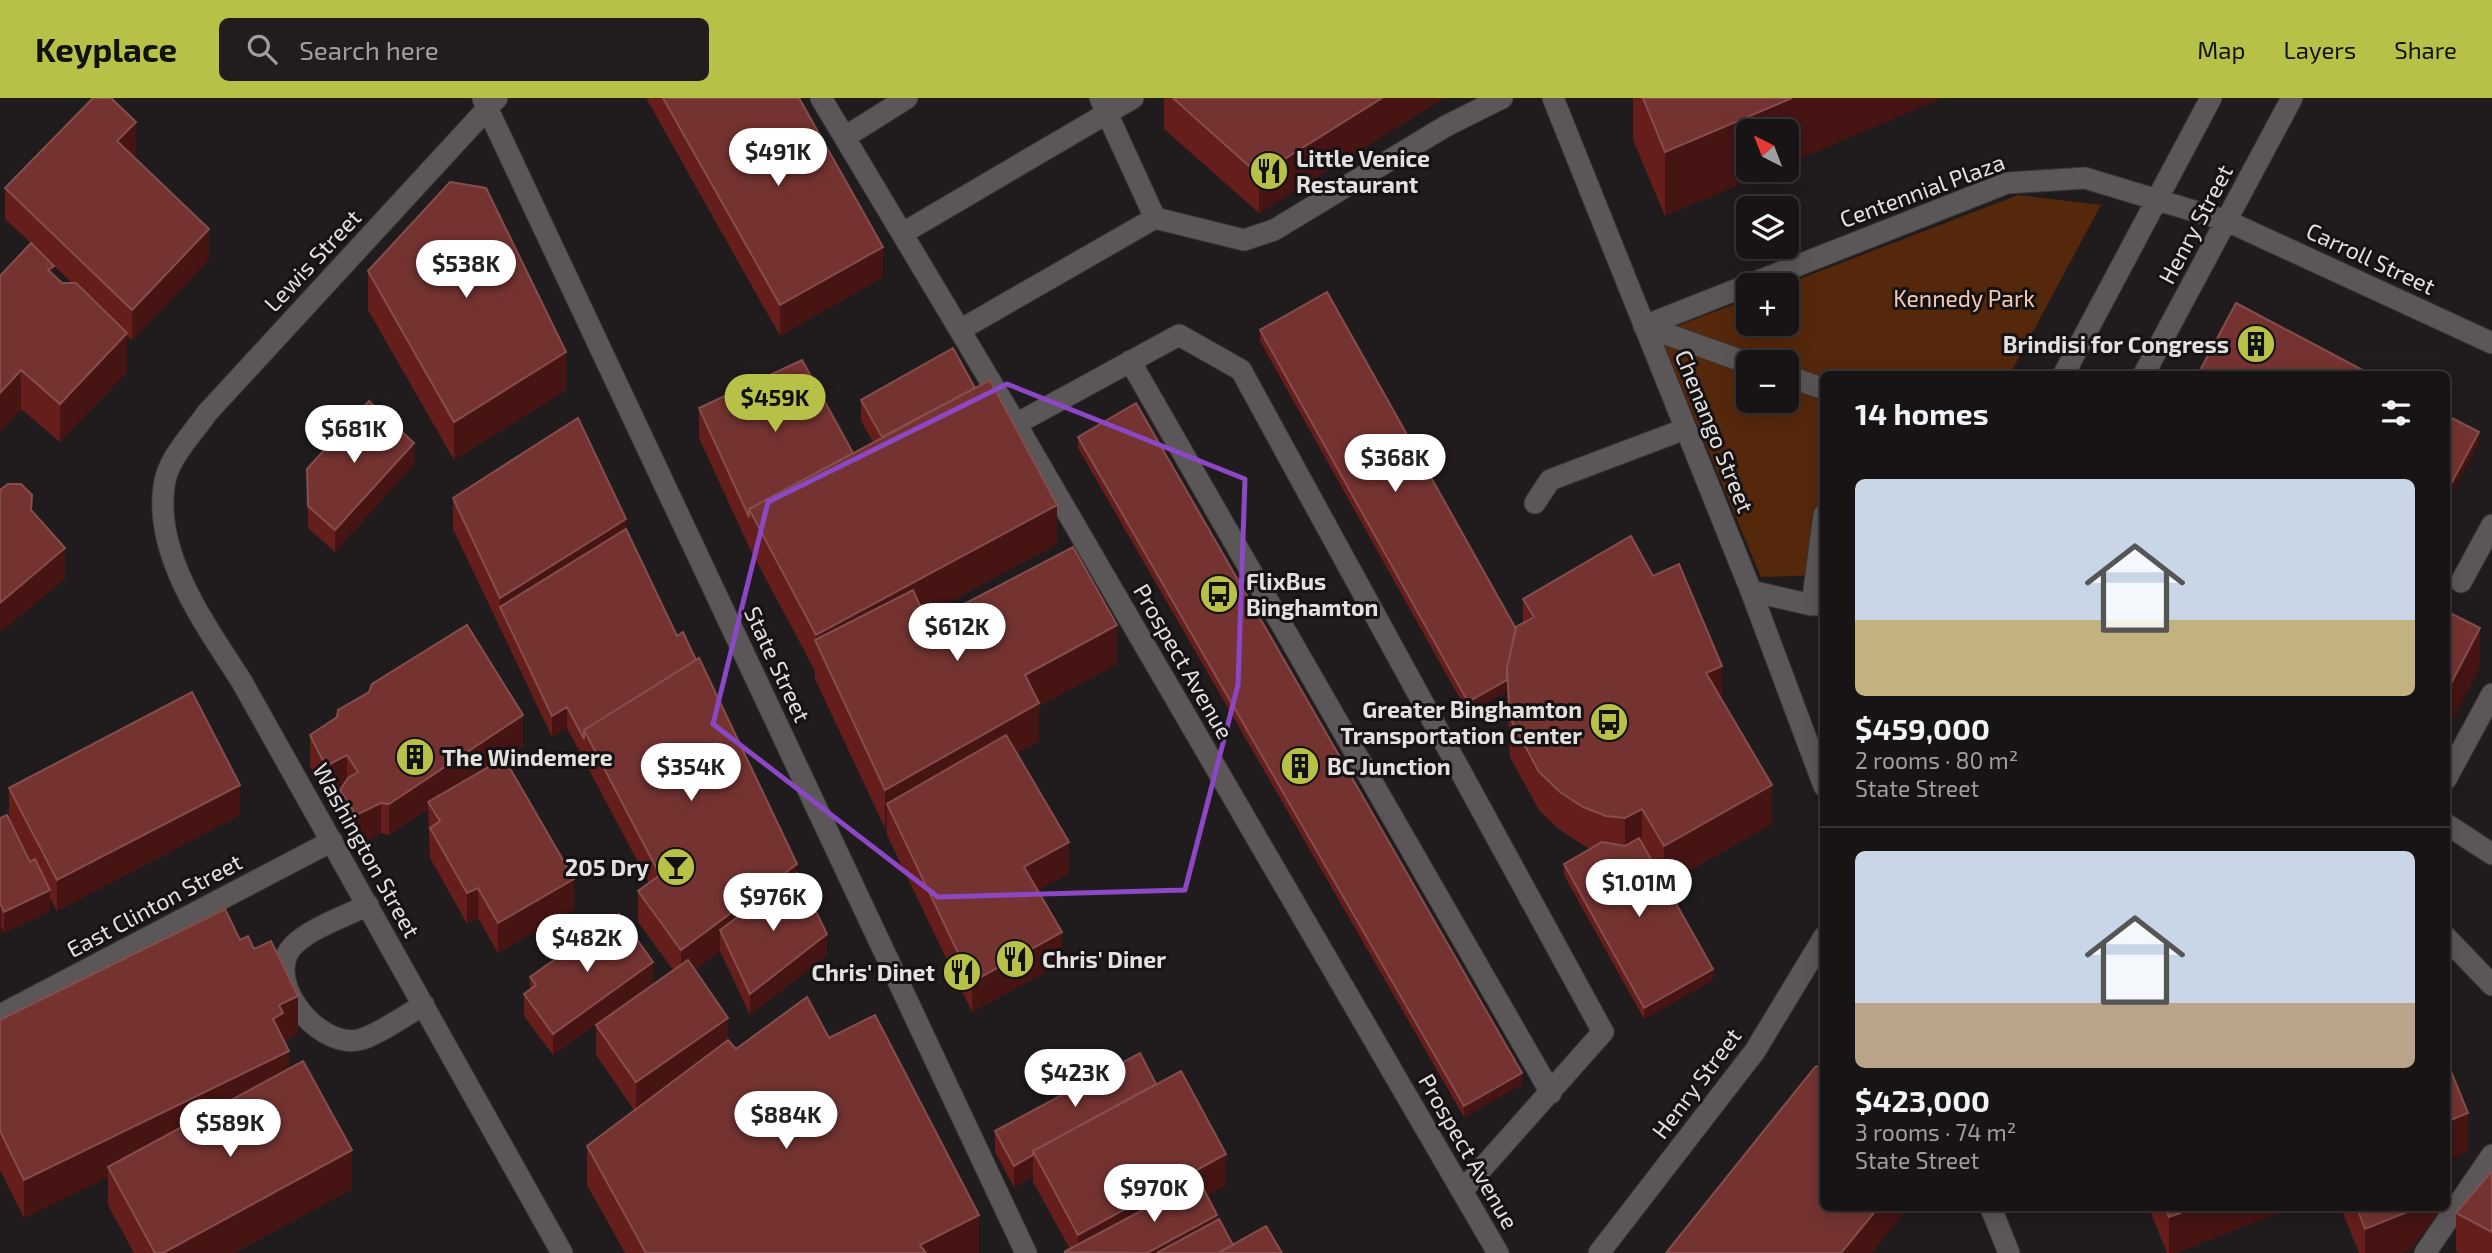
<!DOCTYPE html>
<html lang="en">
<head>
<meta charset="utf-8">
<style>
  body { margin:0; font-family:"Exo 2",sans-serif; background:#211d1e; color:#f1f3f6; height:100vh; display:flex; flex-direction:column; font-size:26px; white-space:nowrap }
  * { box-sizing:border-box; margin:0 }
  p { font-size:23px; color:#9f9ea0 }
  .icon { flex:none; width:38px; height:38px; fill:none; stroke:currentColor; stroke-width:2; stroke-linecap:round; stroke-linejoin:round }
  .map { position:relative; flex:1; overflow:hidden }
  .side { position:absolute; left:1820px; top:273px; width:630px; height:840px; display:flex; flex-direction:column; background:#181415; border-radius:10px; box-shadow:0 4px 18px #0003,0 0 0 2px #363334 }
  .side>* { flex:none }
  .needle { width:46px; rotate:318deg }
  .buttons { position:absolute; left:1736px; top:21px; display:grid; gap:14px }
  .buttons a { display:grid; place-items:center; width:63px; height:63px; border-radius:10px; background:#181415; box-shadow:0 4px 18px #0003,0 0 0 2px #363334; font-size:35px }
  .price { position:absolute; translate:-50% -60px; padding:0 16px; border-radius:24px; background:#fff; color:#222; font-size:23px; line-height:46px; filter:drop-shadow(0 2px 4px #0008) }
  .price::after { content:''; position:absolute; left:50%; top:42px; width:21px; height:16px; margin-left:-10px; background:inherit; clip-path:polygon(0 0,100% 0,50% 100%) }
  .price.active { background:#b7c148; color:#111 }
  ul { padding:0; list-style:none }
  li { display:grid; align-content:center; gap:14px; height:371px; padding:0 35px }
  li+li { border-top:2px solid #363334 }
  li span { display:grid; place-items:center; height:217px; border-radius:10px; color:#555 }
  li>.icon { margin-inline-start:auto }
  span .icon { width:126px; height:126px; fill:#fffc; stroke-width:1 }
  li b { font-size:30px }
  h2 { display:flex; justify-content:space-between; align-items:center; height:84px; padding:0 35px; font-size:30px }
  header { display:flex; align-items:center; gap:42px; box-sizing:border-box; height:98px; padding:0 35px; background:#b7c148; color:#111 }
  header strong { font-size:33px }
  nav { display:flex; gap:38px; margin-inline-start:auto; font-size:24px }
  .search { width:490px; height:63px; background:#211d1e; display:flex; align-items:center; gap:18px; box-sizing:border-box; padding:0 24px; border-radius:10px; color:#9f9ea0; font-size:26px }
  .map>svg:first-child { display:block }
  .green { fill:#56280b; fill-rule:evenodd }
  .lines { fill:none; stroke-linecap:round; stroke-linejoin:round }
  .minor-casing { stroke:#393636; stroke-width:23 }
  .minor { stroke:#5b5657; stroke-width:21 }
  .wall { fill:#661e1c; fill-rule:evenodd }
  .shaded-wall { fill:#451413 }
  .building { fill:#743331; stroke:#854e4c; stroke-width:2 }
  .marked { fill:none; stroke:#8b47c4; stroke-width:5; stroke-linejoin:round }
  .labels { text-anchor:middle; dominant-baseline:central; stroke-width:6; stroke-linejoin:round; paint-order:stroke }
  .poi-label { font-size:23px; font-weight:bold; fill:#e3e0e0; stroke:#161213; text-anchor:start }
  .street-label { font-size:23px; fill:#e3e0e0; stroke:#161213 }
  .park-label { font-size:23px; fill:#f4cab4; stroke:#161213 }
</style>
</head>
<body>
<header>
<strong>Keyplace</strong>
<div class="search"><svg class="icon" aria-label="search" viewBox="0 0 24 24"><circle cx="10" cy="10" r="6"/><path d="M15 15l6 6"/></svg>Search here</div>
<nav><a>Map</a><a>Layers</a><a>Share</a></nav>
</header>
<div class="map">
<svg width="2492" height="1155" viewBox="0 0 2492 1155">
  <rect width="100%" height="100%" fill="#201b1c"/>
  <path class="green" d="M2018,97L2101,107L2010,276H1824L1823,477L1761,479L1659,235L1748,201V226H1787V187H1784ZM1748,264H1787V303H1748Z"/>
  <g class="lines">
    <g class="minor-casing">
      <path id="minor" d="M497,0L207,315C192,337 167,361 164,388C154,458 207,529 242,584L562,1155
        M821,0L1016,326L1498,1155
        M1553,0L1751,493L1824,688
        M483,1L1026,1155
        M845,39L907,0
        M1155,120L1244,142L1274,132L1446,28L1502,0
        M903,135L1133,0
        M1644,228L2007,85L2085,80L2227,123L2492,245
        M1644,228L1748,265
        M960,232L1155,120L1100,0
        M1130,263L1551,995
        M2064,276L2211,0
        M2144,276L2292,0
        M1787,278L1824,291
        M1016,326L1179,237L1241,272L1603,934L1462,1093
        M1535,405L1550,382L1685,331
        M2461,484L2492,427
        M1751,493L1812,507L1824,506
        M1812,507L1824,417
        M2446,681L2492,596
        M2446,726L2492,756
        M368,807C346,818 316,828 297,844C258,876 315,950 358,942C375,939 407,916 424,907
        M2446,839L2492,887
        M0,917L332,743
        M1991,1110L2009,1155
        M1599,1155L1755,953L1824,839
        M2425,1155L2492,1057"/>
    </g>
    <use href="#minor" class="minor"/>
  </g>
  <path class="wall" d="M646,0H799L883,179L780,238Z
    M1164,0H1444L1259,115L1164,31Z
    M1633,0H1942L1787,66V33L1665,118L1633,42Z
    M136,55L133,58L209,162L132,242L127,238V274L60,344L21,311L0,334L31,145L5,121V90ZM47,161L72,185H62L54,178Z
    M368,173L566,292L454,362L368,212Z
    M1260,232L1516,531L1523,525V501L1722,603L1772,726L1665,786L1713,882L1644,921L1564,777V766L1591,751L1583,747L1560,732L1539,712L1510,659L1507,593L1468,615L1260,243Z
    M861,302L1057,446L925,517L928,525L1117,566L1039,608V643L1017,655L1069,775L1038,792L1062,865L972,914L887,737V729L885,730L815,581V573L749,449L699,340V310L853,355L873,344L861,323Z
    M1078,339L1522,986L1464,1019L1078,350Z
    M414,366L335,454L308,430L307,371Z
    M453,400L626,431L677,538L797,775L827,857L750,917L720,853L695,872L728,942L736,951L829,940L979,1155H625L587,1087V1048L634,1012L596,957V927L673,872L638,824V793L649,785L567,630L552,639L453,431Z
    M310,637L523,648L505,660L574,812L498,855L478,820L467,826L430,760L428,711L389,737L381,735L356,748L340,722V691L330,696L322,692L310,668Z
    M9,690L240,717L57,813L50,800V813L4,835L1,828L0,835V720L30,764L31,763L9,721Z
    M530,879L653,885L553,957L524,918V896L530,892Z
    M0,922L298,936L284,943L289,970L352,1091L234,1155H134L108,1107V1079L24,1120L0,1072Z
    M1156,986L1226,1087L1207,1097L1217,1122L1233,1147L1282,1155L1070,1151L1033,1084V1078L1014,1089L995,1054V1033Z
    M2492,1073V1155H2459L2456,1153V1115Z
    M2149,1110H2291L2176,1155H2167Z
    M2341,1110H2442L2410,1152L2402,1155H2359Z"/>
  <path class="shaded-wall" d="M1382,0H1444L1259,115V77Z
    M1792,0H1942L1787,66V33H1748V72H1774L1665,118V54Z
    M136,24V55L117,73V43Z
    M209,131V162L132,242V212Z
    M883,149V179L780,238V207Z
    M54,168V206L48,172Z
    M127,235V274L60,344V306Z
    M566,254V292L454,362V324Z
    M21,272V311L0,334V295Z
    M2479,334V345L2446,406V395Z
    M414,345V366L335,454V432Z
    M1057,407V446L828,569L816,544V537Z
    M626,421V452L500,509V500Z
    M65,450V481L0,535V505Z
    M1117,527V566L1039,608V643L896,724L887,706V729L885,730V692L1025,577Z
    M2480,530V569L2446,634V595Z
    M1722,568V607L1706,575Z
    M1507,582V593L1468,615V604Z
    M567,609V630L552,639V618Z
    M523,617V648L431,709L428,704V711L389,737V706Z
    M347,657V688L330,696V666Z
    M240,687V717L57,813V782Z
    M1772,687V726L1664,787V748Z
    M381,705V735L356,748V717Z
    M1642,711V750L1625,759V720Z
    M1069,744V775L1024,800V769Z
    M797,766V796L720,832V853L681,883V852Z
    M574,781V812L498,855V825Z
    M478,790V820L467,826V795Z
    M50,792V813L4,835V814Z
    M1,804V835H0V805Z
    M1062,834V865L972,914V884Z
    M827,836V857L750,917V896Z
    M653,864V885L553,957V936Z
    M1713,871V882L1644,921V910Z
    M298,898V936L283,943L273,921L279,907Z
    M728,920V950L636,1015V984Z
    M289,953V991L108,1069V1079L24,1120V1082Z
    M1522,975V986L1464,1019V1008Z
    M2468,1015V1054L2446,1063V1024Z
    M352,1052V1091L234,1155H163Z
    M1226,1056V1087L1101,1155H1078V1137Z
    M1033,1057V1078L1014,1089V1068Z
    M2448,1063V1101L2446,1103V1065Z
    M1878,1110H1906V1112L1872,1155H1841Z
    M2194,1110H2291L2176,1155H2169V1119Z
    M2413,1110H2442L2410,1152L2402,1155H2365V1131Z
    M979,1117V1155H920V1147Z
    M1217,1117V1138L1186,1155H1147Z"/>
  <path class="building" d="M93,0H111L136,24L117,43L209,131L132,212L5,90Z
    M663,0H799L883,149L780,207Z
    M1173,0H1382L1259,77Z
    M1643,0H1792L1665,54Z
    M450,84L486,90L566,254L454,324L368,173Z
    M31,145L54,168L48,172L62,185H76L127,235L60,306L21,272L0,295V178Z
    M1327,194L1516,531L1507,570V582L1468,604L1260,232Z
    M2236,205L2370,276H2198Z
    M953,250L975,290L882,339L861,302Z
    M802,262L853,355L749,411V419L699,310Z
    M990,282L1057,407L816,537L749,411Z
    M369,303L414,345L335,432L308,408L307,371Z
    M1136,305L1522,975L1464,1008L1078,339Z
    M2446,317L2479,334L2446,395Z
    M578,320L626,421L500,500L453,400Z
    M8,386H21L32,397L31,412L65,450L0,505V392Z
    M626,431L677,538L683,534L696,562L584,632V641L567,609L552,618L500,509Z
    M1631,438L1653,478L1679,466L1722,568L1706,575L1772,687L1664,748L1642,711L1625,720L1606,718L1583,709L1560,694L1539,674L1510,620L1507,570L1516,529L1534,519L1523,501Z
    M1073,449L1117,527L1025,577L1039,605L885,692L815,542L913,492L928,525Z
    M2446,513L2480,530L2446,595Z
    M467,527L523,617L389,706L381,705L356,717L340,692L348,680L358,674L347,657L330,666L322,661L310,637L337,619L338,612L369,594L372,586Z
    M699,560L797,766L681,852L638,793L660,777L584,632Z
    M192,594L240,687L57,782L9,690Z
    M1006,637L1069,744L1024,769L1062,834L972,884L887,706Z
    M504,660L574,781L498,825L478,790L467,795L430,730L440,723L428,704Z
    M7,717L30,764L35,761L50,792L4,814L0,805V720Z
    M1639,740L1713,871L1644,910L1564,766L1602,744L1625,748Z
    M797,775L827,836L750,896L720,832Z
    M225,811L240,842L248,838L254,851L271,843L298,898L279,907L283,915L273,921L289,953L24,1082L0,1033V922Z
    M619,816L653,864L553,936L524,896L536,887L530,879Z
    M688,862L728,920L636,984L596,927Z
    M807,899L829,940L875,917L979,1117L920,1147L926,1155H646L587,1048L728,942L736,951Z
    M1140,955L1156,986L1033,1053V1057L1014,1068L995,1033Z
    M2446,961L2468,1015L2446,1024Z
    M303,963L352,1052L163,1155H155L108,1069Z
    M1824,966V1110H1878L1841,1155H1666L1815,969Z
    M1181,973L1226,1056L1078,1137L1033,1053Z
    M2492,1073V1134L2456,1115Z
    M1199,1082L1217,1117L1147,1155L1064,1154Z
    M2165,1110H2194L2169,1119Z
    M2357,1110H2413L2410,1113L2365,1131Z
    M1219,1121L1233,1147L1218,1155H1157Z
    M1266,1128L1282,1155H1218Z"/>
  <path class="marked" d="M1007,286L1245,381L1238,587L1185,792L938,799L713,626L768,404Z"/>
  <defs>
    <g id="restaurant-disc" transform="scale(2.0125)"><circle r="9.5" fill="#b7c148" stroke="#161213"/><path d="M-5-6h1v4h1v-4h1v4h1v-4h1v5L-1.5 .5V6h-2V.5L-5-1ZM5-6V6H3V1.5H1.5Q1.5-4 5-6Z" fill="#111"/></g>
    <g id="building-disc" transform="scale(2.0125)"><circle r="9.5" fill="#b7c148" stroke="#161213"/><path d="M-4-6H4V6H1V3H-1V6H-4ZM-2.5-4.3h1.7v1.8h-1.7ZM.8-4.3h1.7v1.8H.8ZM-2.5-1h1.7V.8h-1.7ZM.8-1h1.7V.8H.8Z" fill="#111"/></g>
    <g id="bus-disc" transform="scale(2.0125)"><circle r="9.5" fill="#b7c148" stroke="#161213"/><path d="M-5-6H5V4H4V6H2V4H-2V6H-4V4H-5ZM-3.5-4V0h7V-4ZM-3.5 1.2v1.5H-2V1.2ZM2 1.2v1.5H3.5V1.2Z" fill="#111"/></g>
    <g id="bar-disc" transform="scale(2.0125)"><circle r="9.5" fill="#b7c148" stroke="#161213"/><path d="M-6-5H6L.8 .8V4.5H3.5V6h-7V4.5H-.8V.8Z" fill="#111"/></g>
  </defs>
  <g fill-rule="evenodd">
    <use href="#restaurant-disc" x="1269" y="73"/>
    <use href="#building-disc" x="2256" y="246"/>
    <use href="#bus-disc" x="1219" y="496"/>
    <use href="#bus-disc" x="1609" y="624"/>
    <use href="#building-disc" x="415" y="659"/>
    <use href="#building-disc" x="1300" y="668"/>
    <use href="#bar-disc" x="676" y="769"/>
    <use href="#restaurant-disc" x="1015" y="861"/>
    <use href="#restaurant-disc" x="962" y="874"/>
  </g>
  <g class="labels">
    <g class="poi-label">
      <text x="1296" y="60">Little Venice<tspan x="1296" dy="26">Restaurant</tspan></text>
      <text x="2229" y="246" text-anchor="end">Brindisi for Congress</text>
      <text x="1246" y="483">FlixBus<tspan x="1246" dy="26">Binghamton</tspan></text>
      <text x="1582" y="611" text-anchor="end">Greater Binghamton<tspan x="1582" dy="26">Transportation Center</tspan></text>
      <text x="442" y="659">The Windemere</text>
      <text x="1327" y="668">BC Junction</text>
      <text x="649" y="769" text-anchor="end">205 Dry</text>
      <text x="1042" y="861">Chris' Diner</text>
      <text x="935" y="874" text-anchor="end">Chris' Dinet</text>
    </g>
    <g class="street-label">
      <text transform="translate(1922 92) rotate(-20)">Centennial Plaza</text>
      <text transform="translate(2195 126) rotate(-62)">Henry Street</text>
      <text transform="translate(2371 160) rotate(25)">Carroll Street</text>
      <text transform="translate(312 162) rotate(-47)">Lewis Street</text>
      <text transform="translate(1715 333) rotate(68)">Chenango Street</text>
      <text transform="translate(1184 563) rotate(60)">Prospect Avenue</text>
      <text transform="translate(778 566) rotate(65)">State Street</text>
      <text transform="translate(367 752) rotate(61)">Washington Street</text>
      <text transform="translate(154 807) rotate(-28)">East Clinton Street</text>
      <text transform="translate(1696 985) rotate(-53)">Henry Street</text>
      <text transform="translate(1469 1053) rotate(60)">Prospect Avenue</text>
    </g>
    <g class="park-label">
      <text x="1964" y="200">Kennedy Park</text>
    </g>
  </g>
</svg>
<div class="buttons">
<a><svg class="needle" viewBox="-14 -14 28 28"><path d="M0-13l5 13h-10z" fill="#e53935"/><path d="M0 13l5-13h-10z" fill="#9f9ea0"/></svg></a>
<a><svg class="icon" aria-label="layers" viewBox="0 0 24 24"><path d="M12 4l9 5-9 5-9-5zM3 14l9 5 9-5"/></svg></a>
<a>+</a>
<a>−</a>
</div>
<b class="price" style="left:778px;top:90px">$491K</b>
<b class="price" style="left:466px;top:202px">$538K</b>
<b class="price active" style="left:775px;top:336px">$459K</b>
<b class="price" style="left:354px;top:367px">$681K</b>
<b class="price" style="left:1395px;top:396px">$368K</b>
<b class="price" style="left:957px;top:565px">$612K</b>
<b class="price" style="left:691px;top:705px">$354K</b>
<b class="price" style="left:1639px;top:821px">$1.01M</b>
<b class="price" style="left:773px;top:835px">$976K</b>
<b class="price" style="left:587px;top:876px">$482K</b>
<b class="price" style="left:1075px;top:1011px">$423K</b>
<b class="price" style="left:786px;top:1053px">$884K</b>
<b class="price" style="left:230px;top:1061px">$589K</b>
<b class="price" style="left:1154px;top:1126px">$970K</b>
<section class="side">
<h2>14 homes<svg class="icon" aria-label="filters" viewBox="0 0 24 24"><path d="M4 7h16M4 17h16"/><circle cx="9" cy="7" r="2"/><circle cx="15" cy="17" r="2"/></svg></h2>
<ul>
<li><span style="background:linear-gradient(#c9d6e8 65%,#c2b280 0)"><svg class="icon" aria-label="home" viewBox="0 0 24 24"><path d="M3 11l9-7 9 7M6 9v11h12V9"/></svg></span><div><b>$459,000</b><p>2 rooms · 80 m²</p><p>State Street</p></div></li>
<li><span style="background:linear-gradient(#c9d6e8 70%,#b9a48a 0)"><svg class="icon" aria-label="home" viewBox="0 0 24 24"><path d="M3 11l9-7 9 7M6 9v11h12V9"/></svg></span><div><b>$423,000</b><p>3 rooms · 74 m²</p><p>State Street</p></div></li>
</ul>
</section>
</div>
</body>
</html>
